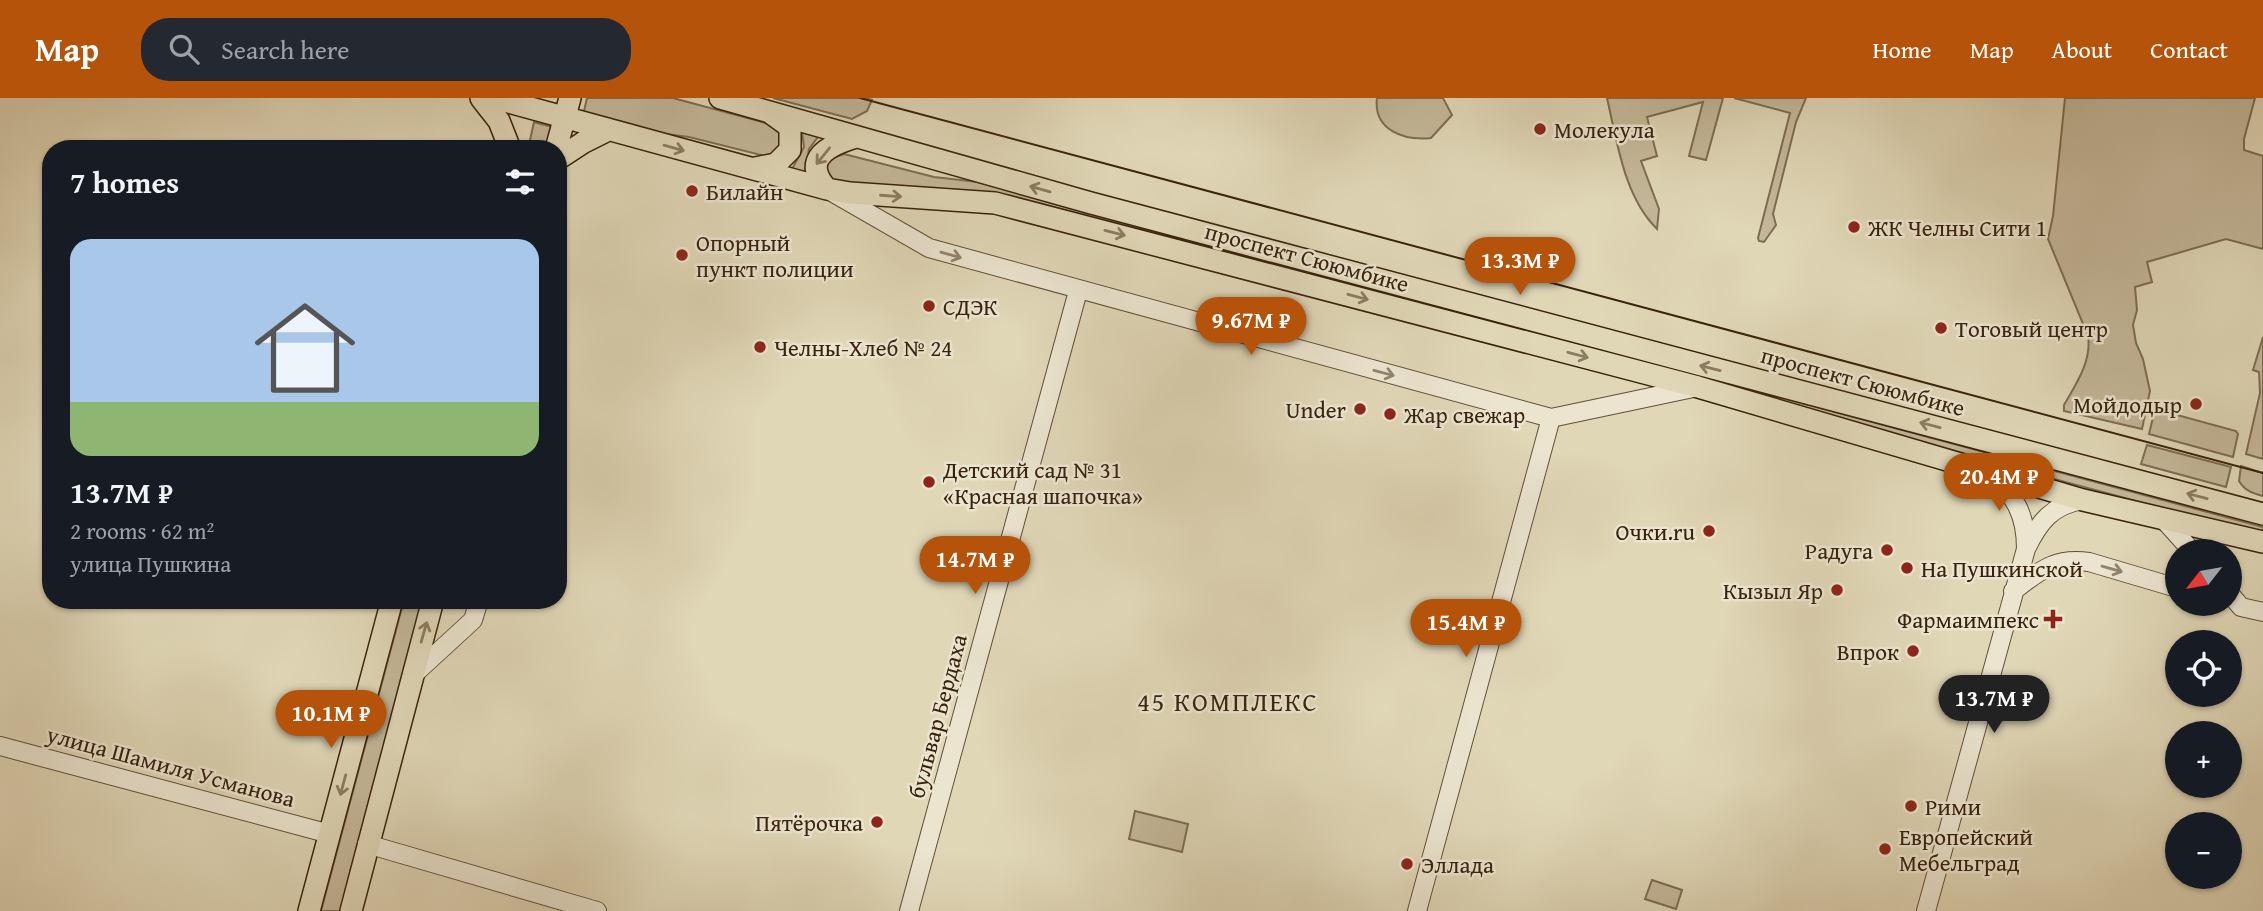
<!DOCTYPE html>
<html lang="en">
<head>
<meta charset="utf-8">
<style>
  body { margin:0; font-family:"Gentium Book Plus",serif; background:#242831; color:#f1f3f6; height:100vh; display:flex; flex-direction:column; font-size:26px; white-space:nowrap }
  * { box-sizing:border-box; margin:0 }
  p { font-size:23px; color:#9ea1a6 }
  .icon { flex:none; width:38px; height:38px; fill:none; stroke:currentColor; stroke-width:2; stroke-linecap:round; stroke-linejoin:round }
  .map { position:relative; flex:1; overflow:hidden }
  .panel { position:absolute; left:42px; top:42px; width:525px; height:469px; display:flex; flex-direction:column; background:#171b24; border-radius:28px; box-shadow:0 2px 5px #0004 }
  .panel>* { flex:none }
  .needle { width:46px; rotate:239deg }
  .fabs { position:absolute; left:2165px; top:441px; display:grid; gap:14px }
  .fabs a { display:grid; place-items:center; width:77px; height:77px; border-radius:50%; background:#171b24; box-shadow:0 2px 5px #0004; font-size:35px }
  .price { position:absolute; translate:-50% -60px; padding:0 16px; border-radius:24px; background:#b45309; color:#fff; font-size:23px; line-height:46px; filter:drop-shadow(0 2px 4px #0008) }
  .price::after { content:''; position:absolute; left:50%; top:42px; width:21px; height:16px; margin-left:-10px; background:inherit; clip-path:polygon(0 0,100% 0,50% 100%) }
  .price.current { background:#222; color:#fff }
  ul { padding:0; list-style:none }
  li { display:grid; align-content:center; gap:14px; height:371px; padding:0 28px }
  li+li { border-top:2px solid #363941 }
  li span { display:grid; place-items:center; height:217px; border-radius:21px; color:#555 }
  li>.icon { margin-inline-start:auto }
  span .icon { width:126px; height:126px; fill:#fffc; stroke-width:1 }
  li b { font-size:30px }
  h2 { display:flex; justify-content:space-between; align-items:center; height:84px; padding:0 28px; font-size:30px }
  header { display:flex; align-items:center; gap:42px; box-sizing:border-box; height:98px; padding:0 35px; background:#b45309; color:#fff }
  header strong { font-size:33px }
  nav { display:flex; gap:38px; margin-inline-start:auto; font-size:24px }
  .search { width:490px; height:63px; background:#242831; display:flex; align-items:center; gap:18px; box-sizing:border-box; padding:0 24px; border-radius:28px; color:#9ea1a6; font-size:26px }
  .map>svg:first-child { display:block }
  .green { fill:#c4b89a; stroke:#7e6d54; stroke-width:2 }
  .lines { fill:none; stroke-linecap:round; stroke-linejoin:round }
  .minor-casing { stroke:#634f38; stroke-width:20 }
  .major-casing { stroke:#39220d; stroke-width:24 }
  .minor { stroke:#ebe5d0; stroke-width:18 }
  .major { stroke:#e0d7b7; stroke-width:21 }
  .tram { stroke:#39220d; stroke-width:2 }
  .oneway { stroke:#8c7c62 }
  .oneway2 { stroke:#92846e }
  .poi-dot { fill:#8f2418; stroke:#ebe5d0; stroke-width:2.5 }
  .labels { text-anchor:middle; dominant-baseline:central; stroke-width:5; stroke-linejoin:round; paint-order:stroke }
  .poi-label { font-size:23px; fill:#39220d; stroke:#ebe5d0; text-anchor:start }
  .street-label { font-size:23px; fill:#39220d; stroke:#ebe5d0 }
  .quarter-label { font-size:26px; letter-spacing:2px; fill:#39220d; stroke:#ebe5d0 }
</style>
</head>
<body>
<header>
<strong>Map</strong>
<div class="search"><svg class="icon" aria-label="search" viewBox="0 0 24 24"><circle cx="10" cy="10" r="6"/><path d="M15 15l6 6"/></svg>Search here</div>
<nav><a>Home</a><a>Map</a><a>About</a><a>Contact</a></nav>
</header>
<div class="map">
<svg width="2263" height="813" viewBox="0 0 2263 813">
  <rect width="100%" height="100%" fill="#e0d7b7"/>
  <filter id="stains"><feTurbulence type="fractalNoise" baseFrequency=".00286" numOctaves="4"/><feColorMatrix values="0 0 0 0 .2 0 0 0 0 .09 0 0 0 0 .02 0 0 0 .5 -.17"/></filter>
  <radialGradient id="worn" r=".72"><stop offset=".6" stop-color="#630" stop-opacity="0"/><stop offset="1" stop-color="#630" stop-opacity=".3"/></radialGradient>
  <path class="green" d="M587,0H673L781,29L785,36L775,56L765,58L689,39L635,32L583,17Z
    M773,0H865L872,2L867,13L852,21Z
    M1377,0H1443L1452,17L1431,40C1404,43 1373,32 1377,0Z
    M1607,0H1723L1706,62L1689,58L1703,4L1647,19L1657,58L1641,63L1659,111L1657,131C1624,99 1617,43 1607,0Z
    M1734,0H1806L1796,24L1773,116L1776,127L1764,144L1759,143L1758,140L1790,15Z
    M2065,0H2255L2244,41V52L2263,58V151L2226,141L2147,164L2152,184L2135,189L2137,212L2133,227L2136,245L2143,261L2150,293L2142,331L2064,313V307C2076,286 2092,263 2088,238L2048,141L2053,118Z
    M534,24L556,30L551,51H528Z
    M802,34L818,39L809,51L805,74L792,71L804,49Z
    M844,56L934,79L978,84L2263,429V437L1001,98L876,92L829,81L826,68L829,61Z
    M2263,239V361L2246,356L2260,295L2259,274L2253,272Z
    M2155,311L2236,333L2238,336L2233,359L2149,336Z
    M2147,347L2231,369L2226,389L2141,366Z
    M2241,368L2263,375V398C2252,395 2245,393 2239,383Z
    M404,502H428L342,813H321Z
    M1135,713L1188,726L1182,754L1129,741Z
    M1652,782L1682,792L1676,811L1645,801Z"/>
  <g class="lines">
    <g class="minor-casing">
      <path id="minor" d="M830,93L929,150L1551,320L1698,289
        M1990,375C2015,398 2026,416 2026,451
        M2164,422L2192,453
        M2013,493C2040,473 2054,459 2089,464L2177,490
        M2230,496L2241,509L2263,514
        M412,578L473,522L479,502
        M0,648L330,736
        M367,746L597,813
        M909,813L1078,193
        M1417,813L1551,320
        M1926,813L2026,451C2039,424 2052,407 2083,402"/>
    </g>
    <g class="major-casing">
      <path id="major" d="M481,0L499,23L510,51
        M494,0L827,91L850,95L995,105L1698,289L2083,402L2263,444
        M720,0L1091,105L2263,416
        M556,51L570,0
        M558,61L584,44L608,32
        M755,70L776,66L790,52V29L772,16
        M827,91C800,61 829,47 856,39
        M309,813L392,502
        M351,813L433,502"/>
    </g>
    <use href="#minor" class="minor"/>
    <use href="#major" class="major"/>
    <path class="tram" d="M860,0L2263,375"/>
  </g>
  <defs><path id="oneway-shaft" d="M-6 0H5M1.5-3L5.5 0L1.5 3" fill="none" stroke-width="1.6" stroke-linecap="round" stroke-linejoin="round" transform="scale(1.75)"/></defs>
  <g class="oneway">
    <use href="#oneway-shaft" transform="translate(674 50) rotate(16)"/>
    <use href="#oneway-shaft" transform="translate(823 58) rotate(129)"/>
    <use href="#oneway-shaft" transform="translate(1040 91) rotate(-164)"/>
    <use href="#oneway-shaft" transform="translate(891 98) rotate(4)"/>
    <use href="#oneway-shaft" transform="translate(1115 135) rotate(14)"/>
    <use href="#oneway-shaft" transform="translate(1358 199) rotate(15)"/>
    <use href="#oneway-shaft" transform="translate(1578 257) rotate(15)"/>
    <use href="#oneway-shaft" transform="translate(1710 270) rotate(-166)"/>
    <use href="#oneway-shaft" transform="translate(1930 327) rotate(-165)"/>
    <use href="#oneway-shaft" transform="translate(2197 398) rotate(-165)"/>
    <use href="#oneway-shaft" transform="translate(424 534) rotate(-74)"/>
    <use href="#oneway-shaft" transform="translate(343 687) rotate(105)"/>
  </g>
  <g class="oneway2">
    <use href="#oneway-shaft" transform="translate(951 157) rotate(16)"/>
    <use href="#oneway-shaft" transform="translate(1384 275) rotate(15)"/>
    <use href="#oneway-shaft" transform="translate(2112 471) rotate(16)"/>
  </g>
  <g class="poi-dot">
    <circle cx="1540" cy="31" r="7"/>
    <circle cx="692" cy="93" r="7"/>
    <circle cx="1854" cy="129" r="7"/>
    <circle cx="682" cy="157" r="7"/>
    <circle cx="929" cy="208" r="7"/>
    <circle cx="1941" cy="230" r="7"/>
    <circle cx="760" cy="249" r="7"/>
    <circle cx="2196" cy="306" r="7"/>
    <circle cx="1360" cy="311" r="7"/>
    <circle cx="1390" cy="316" r="7"/>
    <circle cx="929" cy="384" r="7"/>
    <circle cx="1709" cy="433" r="7"/>
    <circle cx="1887" cy="452" r="7"/>
    <circle cx="1907" cy="470" r="7"/>
    <circle cx="1837" cy="492" r="7"/>
    <path d="M2049.5 510.5h7v7h7v7h-7v7h-7v-7h-7v-7h7z"/>
    <circle cx="1913" cy="553" r="7"/>
    <circle cx="1911" cy="708" r="7"/>
    <circle cx="877" cy="724" r="7"/>
    <circle cx="1885" cy="751" r="7"/>
    <circle cx="1407" cy="766" r="7"/>
  </g>
  <g class="labels">
    <g class="poi-label">
      <text x="1554" y="31">Молекула</text>
      <text x="706" y="93">Билайн</text>
      <text x="1868" y="129">ЖК Челны Сити 1</text>
      <text x="696" y="144">Опорный<tspan x="696" dy="26">пункт полиции</tspan></text>
      <text x="943" y="208">СДЭК</text>
      <text x="1955" y="230">Тоговый центр</text>
      <text x="774" y="249">Челны-Хлеб № 24</text>
      <text x="2182" y="306" text-anchor="end">Мойдодыр</text>
      <text x="1346" y="311" text-anchor="end">Under</text>
      <text x="1404" y="316">Жар свежар</text>
      <text x="943" y="371">Детский сад № 31<tspan x="943" dy="26">«Красная шапочка»</tspan></text>
      <text x="1695" y="433" text-anchor="end">Очки.ru</text>
      <text x="1873" y="452" text-anchor="end">Радуга</text>
      <text x="1921" y="470">На Пушкинской</text>
      <text x="1823" y="492" text-anchor="end">Кызыл Яр</text>
      <text x="2039" y="521" text-anchor="end">Фармаимпекс</text>
      <text x="1899" y="553" text-anchor="end">Впрок</text>
      <text x="1925" y="708">Рими</text>
      <text x="863" y="724" text-anchor="end">Пятёрочка</text>
      <text x="1899" y="738">Европейский<tspan x="1899" dy="26">Мебельград</tspan></text>
      <text x="1421" y="766">Эллада</text>
    </g>
    <g class="street-label">
      <text transform="translate(1307 159) rotate(15)">проспект Сююмбике</text>
      <text transform="translate(1863 283) rotate(15)">проспект Сююмбике</text>
      <text transform="translate(937 618) rotate(-75)">бульвар Бердаха</text>
      <text transform="translate(171 668) rotate(15)">улица Шамиля Усманова</text>
    </g>
    <g class="quarter-label">
      <text x="1228" y="603">45 КОМПЛЕКС</text>
    </g>
  </g>
  <rect width="100%" height="100%" filter="url(#stains)"/>
  <rect width="100%" height="100%" fill="url(#worn)"/>
</svg>
<div class="fabs">
<a><svg class="needle" viewBox="-14 -14 28 28"><path d="M0-13l5 13h-10z" fill="#e53935"/><path d="M0 13l5-13h-10z" fill="#9ea1a6"/></svg></a>
<a><svg class="icon" aria-label="locate" viewBox="0 0 24 24"><circle cx="12" cy="12" r="6"/><path d="M12 2v4M12 18v4M2 12h4M18 12h4"/></svg></a>
<a>+</a>
<a>−</a>
</div>
<b class="price" style="left:1520px;top:199px">13.3M ₽</b>
<b class="price" style="left:1251px;top:259px">9.67M ₽</b>
<b class="price" style="left:1999px;top:415px">20.4M ₽</b>
<b class="price" style="left:975px;top:498px">14.7M ₽</b>
<b class="price" style="left:1466px;top:561px">15.4M ₽</b>
<b class="price current" style="left:1994px;top:637px">13.7M ₽</b>
<b class="price" style="left:331px;top:652px">10.1M ₽</b>
<section class="panel">
<h2>7 homes<svg class="icon" aria-label="filters" viewBox="0 0 24 24"><path d="M4 7h16M4 17h16"/><circle cx="9" cy="7" r="2"/><circle cx="15" cy="17" r="2"/></svg></h2>
<ul>
<li><span style="background:linear-gradient(#a9c7e8 75%,#8fb573 0)"><svg class="icon" aria-label="home" viewBox="0 0 24 24"><path d="M3 11l9-7 9 7M6 9v11h12V9"/></svg></span><div><b>13.7M ₽</b><p>2 rooms · 62 m²</p><p>улица Пушкина</p></div></li>
</ul>
</section>
</div>
</body>
</html>
